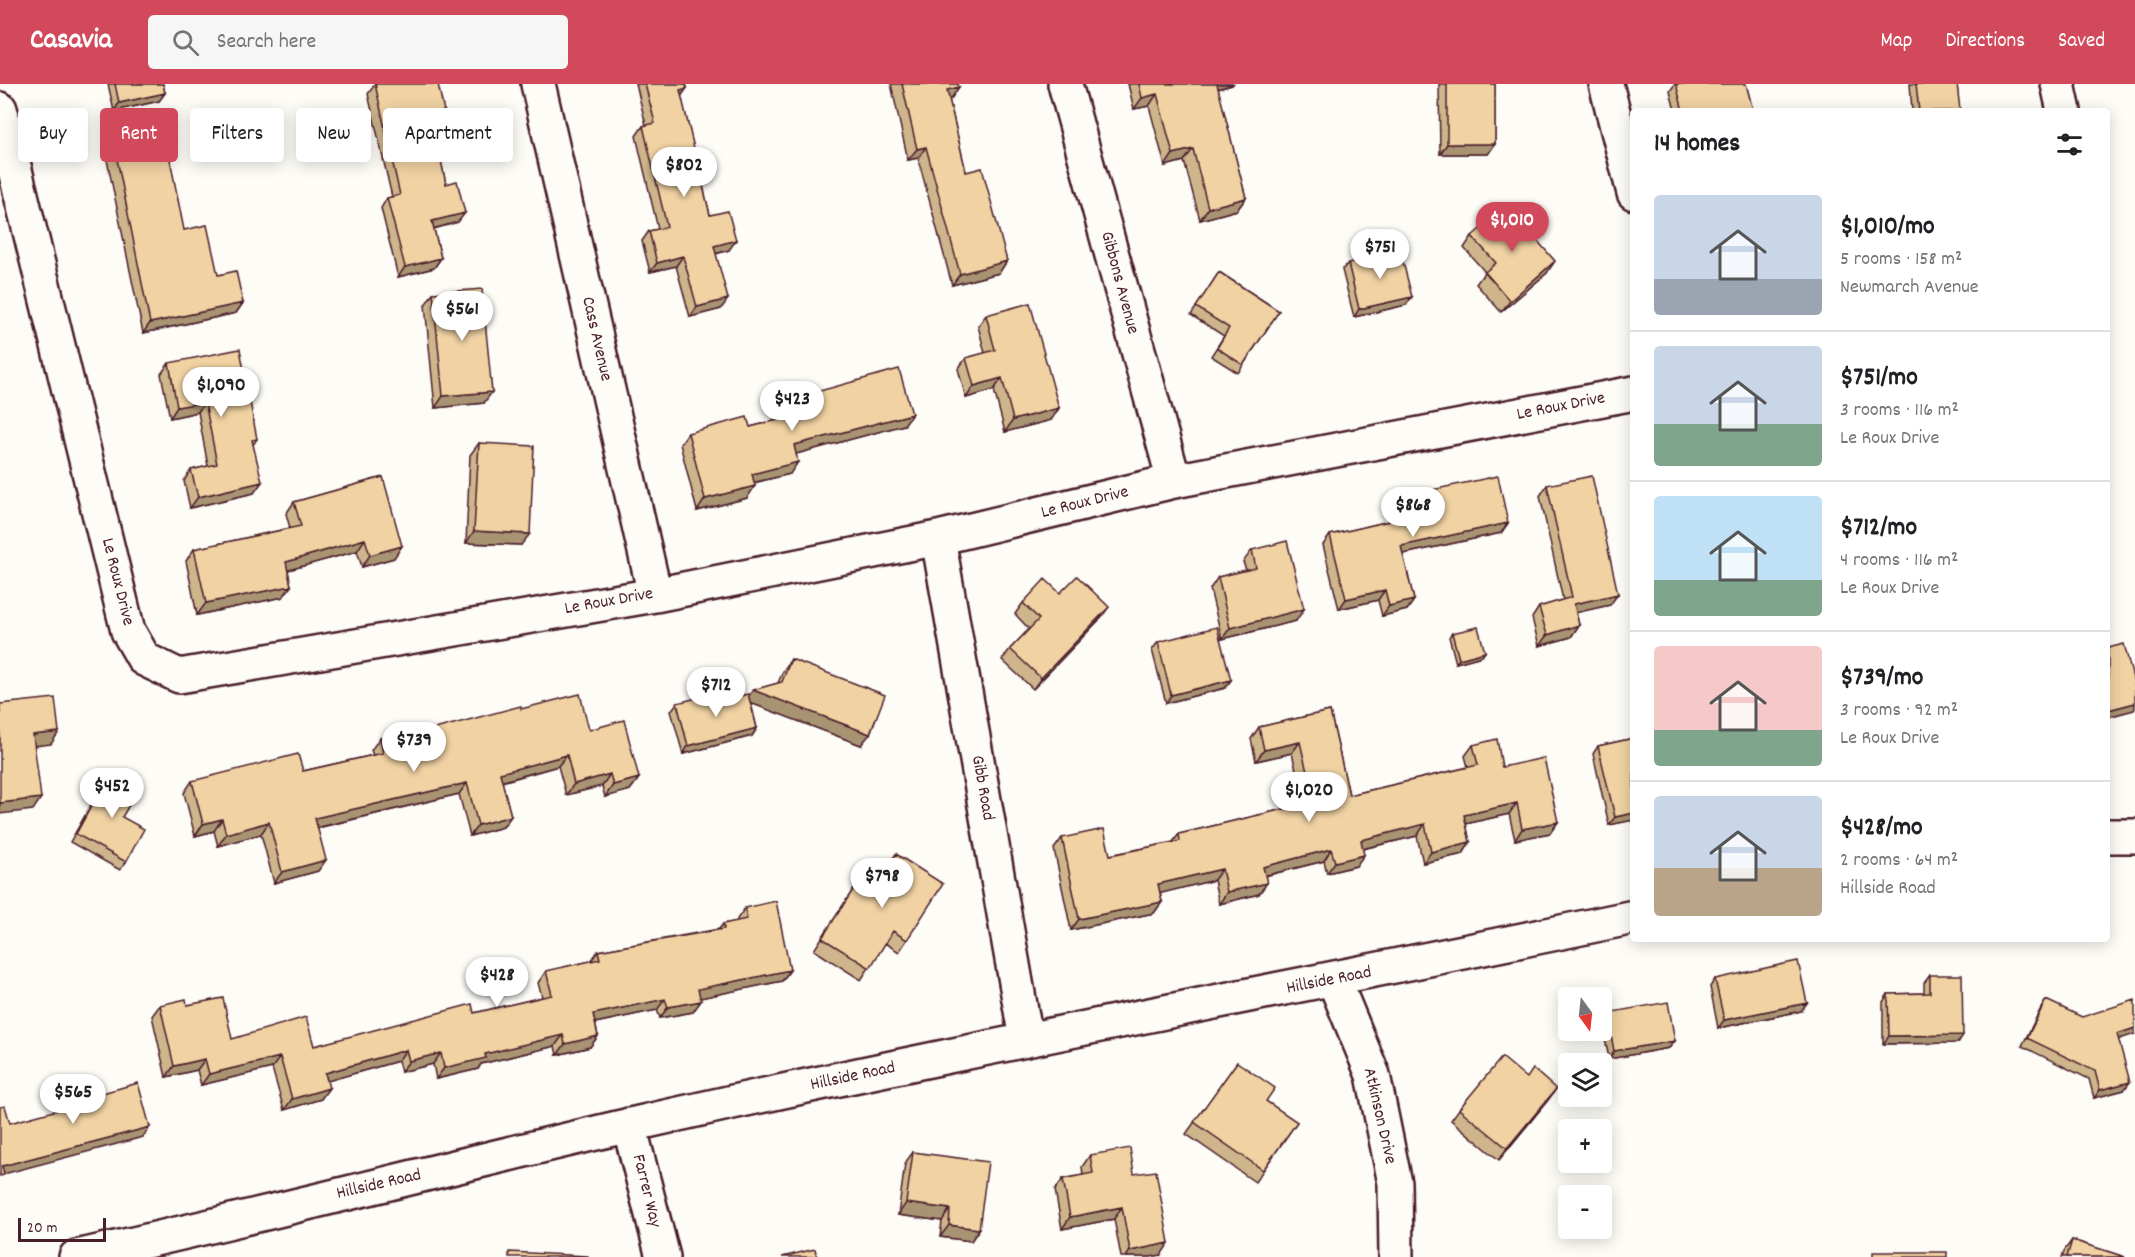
<!DOCTYPE html>
<html lang="en">
<head>
<meta charset="utf-8">
<style>
  body { margin:0; font-family:Dekko,sans-serif; background:#f6f6f6; color:#202124; height:100vh; display:flex; flex-direction:column; font-size:22px; white-space:nowrap }
  * { box-sizing:border-box; margin:0 }
  p { font-size:20px; color:#757577 }
  .icon { flex:none; width:33px; height:33px; fill:none; stroke:currentColor; stroke-width:2; stroke-linecap:round; stroke-linejoin:round }
  .map { position:relative; flex:1; overflow:hidden }
  .drawer { position:absolute; left:1630px; top:24px; width:480px; height:834px; display:flex; flex-direction:column; background:#fff; border-radius:6px; box-shadow:0 3px 15px #0003 }
  .drawer>* { flex:none }
  .hud { position:absolute; left:18px; top:24px; width:570px; height:54px; display:flex; gap:12px }
  .needle { width:39px; rotate:165deg }
  .fabs { position:absolute; left:1558px; top:903px; display:grid; gap:12px }
  .fabs a { display:grid; place-items:center; width:54px; height:54px; border-radius:6px; background:#fff; box-shadow:0 3px 15px #0003; font-size:30px }
  .scale { position:absolute; left:18px; bottom:15px; width:88px; box-sizing:border-box; padding-left:6px; border:3px solid #4a1f2b; border-top:0; font-size:16px; line-height:21px; white-space:nowrap; color:#4a1f2b; -webkit-text-stroke:4px #fdfcf7; paint-order:stroke }
  .price { position:absolute; translate:-50% -51px; padding:0 14px; border-radius:21px; background:#fff; color:#222; font-size:20px; line-height:39px; filter:drop-shadow(0 2px 3px #0008) }
  .price::after { content:''; position:absolute; left:50%; top:36px; width:18px; height:14px; margin-left:-9px; background:inherit; clip-path:polygon(0 0,100% 0,50% 100%) }
  .price.on { background:#d1495b; color:#fff }
  ul { padding:0; list-style:none }
  li { display:flex; align-items:center; gap:18px; height:150px; padding:0 24px }
  li+li { border-top:2px solid #e0e0e0 }
  li span { display:grid; place-items:center; flex:none; width:168px; height:120px; border-radius:6px; color:#555 }
  li>.icon { margin-inline-start:auto }
  span .icon { width:72px; height:72px; fill:#fffc; stroke-width:1 }
  li b { font-size:26px }
  h2 { display:flex; justify-content:space-between; align-items:center; height:72px; padding:0 24px; font-size:26px }
  .chip { padding:0 21px; border-radius:6px; background:#fff; box-shadow:0 3px 15px #0003; font-size:21px; line-height:54px }
  .chip.on { background:#d1495b; color:#fff }
  header { display:flex; align-items:center; gap:36px; box-sizing:border-box; height:84px; padding:0 30px; background:#d1495b; color:#fff }
  header strong { font-size:28px }
  nav { display:flex; gap:33px; margin-inline-start:auto; font-size:21px }
  .search { width:420px; height:54px; background:#f6f6f6; display:flex; align-items:center; gap:15px; box-sizing:border-box; padding:0 21px; border-radius:6px; color:#757577; font-size:22px }
  .map>svg:first-child { display:block }
  .lines { fill:none; stroke-linecap:round; stroke-linejoin:round }
  .street-casing { stroke:#4a1f2b; stroke-width:38 }
  .street { stroke:#fdfcf7; stroke-width:33 }
  .wall { fill:#ceb58c; stroke:#4a1f2b; stroke-width:1.5 }
  .shaded-wall { fill:#a89372; stroke:#4a1f2b; stroke-width:1.5 }
  .building { fill:#f0d2a3; stroke:#4a1f2b; stroke-width:1.5 }
  .labels { text-anchor:middle; dominant-baseline:central; stroke-width:4.5; stroke-linejoin:round; paint-order:stroke }
  .street-label { font-size:18px; fill:#4a1f2b; stroke:#fdfcf7 }
</style>
</head>
<body>
<header>
<strong>Casavia</strong>
<div class="search"><svg class="icon" aria-label="search" viewBox="0 0 24 24"><circle cx="10" cy="10" r="6"/><path d="M15 15l6 6"/></svg>Search here</div>
<nav><a>Map</a><a>Directions</a><a>Saved</a></nav>
</header>
<div class="map">
<svg width="2135" height="1173" viewBox="0 0 2135 1173">
  <rect width="100%" height="100%" fill="#fdfcf7"/>
  <filter id="ink" filterUnits="userSpaceOnUse"><feTurbulence type="fractalNoise" baseFrequency=".0167" numOctaves="2"/><feDisplacementMap in="SourceGraphic" scale="12" xChannelSelector="R" yChannelSelector="G"/><feConvolveMatrix kernelMatrix="1 2 1 2 8 2 1 2 1" color-interpolation-filters="sRGB"/></filter>
  <g filter="url(#ink)">
    <g class="lines">
      <g class="street-casing">
        <path id="street" d="M538,0L655,511
          M1065,0L1174,397
          M1606,0L1634,109
          M2058,0L2064,27
          M0,25L128,547L144,575L179,592L655,511L938,454L1174,397L1634,309
          M938,454L1026,955
          M2108,752H2135
          M1334,896L1373,991L1395,1099L1396,1173
          M629,1041L663,1173
          M76,1173C261,1132 445,1084 630,1041C963,965 1299,903 1634,833"/>
      </g>
      <use href="#street" class="street"/>
    </g>
    <path class="wall" d="M108,0H163L165,9L159,17L114,27Z
      M375,0L444,27L437,37L432,38L446,100L458,138L434,145L441,174L434,184L398,193L381,124L387,114L392,113L368,10Z
      M636,0H686L687,4L681,12L710,131L729,166L716,170L721,225L690,233L676,182L650,188L642,157L649,147L658,145L636,52L643,42L646,41Z
      M891,0H958L951,15H949L966,88L1007,177L999,189L952,201L918,74L908,76Z
      M1128,0H1233L1232,1L1218,5L1246,114L1237,126L1200,136L1184,77L1165,82L1149,22L1134,25Z
      M1439,0H1495V60L1488,70H1440Z
      M1675,0H1746L1753,27H1675L1670,7Z
      M1910,0H1957L1959,27H1912Z
      M115,65L184,146L218,191L243,219L236,229L143,249L107,76Z
      M1472,152L1547,189L1501,228L1476,200L1485,188L1464,164Z
      M1348,179L1406,221L1354,233L1342,186Z
      M1219,188L1279,227L1238,289L1211,272L1224,252L1191,231Z
      M433,209L484,319L435,324L425,221Z
      M986,231L1059,324L1051,336L1005,348L994,306L966,314L958,285L966,274L985,269L978,242Z
      M169,279L257,355L253,361L254,409L190,424L184,397L191,386L208,382L198,328L170,334L161,290Z
      M809,310L904,341L796,370L790,390L754,399L747,414L697,427L680,360L688,349L750,343L803,329L800,322Z
      M479,359L521,461L466,459L470,371Z
      M383,393L394,474L362,483L357,467L288,486L291,502L283,513L197,531L186,477L194,465L290,444L286,430L294,418Z
      M1547,401L1610,521L1576,528L1579,541L1571,553L1539,562L1532,534L1539,523L1563,516L1540,412Z
      M1427,407L1508,439L1501,449L1403,470L1414,516L1407,526L1382,532L1378,516L1339,525L1323,461L1330,451L1423,429L1420,417Z
      M1252,466L1296,537L1222,555L1210,505L1218,493L1246,486L1243,478Z
      M1060,509L1100,535L1033,605L1002,576L1010,565L1029,545L1015,530L1023,519Z
      M1452,549L1482,572L1456,579L1449,553Z
      M1158,558L1231,596L1225,604L1166,619L1152,566Z
      M791,575L861,661L751,619L757,644L752,652L683,670L671,627L677,619H712L749,612L753,606L778,599L783,587Z
      M521,625L589,646L639,694L630,706L605,713L602,702L566,711L558,682L502,698L511,732L503,743L470,752L459,710L318,744V787L274,799L261,750L218,762L214,747L195,752L184,709L192,697L303,687L373,671L371,666L380,654L416,650Z
      M1330,627L1349,711L1468,683L1465,672L1473,661L1502,683L1558,738L1550,749L1515,756L1509,730L1466,740L1470,758L1463,770L1423,779L1417,752L1363,765L1356,782L1327,789L1324,777L1265,792L1259,810L1219,820L1214,796L1160,809L1162,818L1154,829L1071,846L1054,765L1062,754L1110,771L1173,758L1179,750L1304,720L1292,669L1256,677L1251,655L1259,643Z
      M1634,654V736L1609,741L1593,670L1598,662Z
      M110,688L122,733L126,778L120,786L70,758L105,696Z
      M896,770L907,856L899,868L885,859L861,896L814,866L871,778L885,786Z
      M745,824L790,886L782,897L700,914L693,928L660,934L657,926L595,939L598,952L590,963L557,971L555,962L481,980L478,985L436,995L433,980L401,988L398,977L327,997L321,1015L284,1026L272,984L201,1001L197,986L166,993L152,932L160,921H187L232,955L314,962L474,929L542,913L538,899L546,887L591,877L598,867L719,845L723,840L738,837L737,835Z
      M1930,891L1958,959L1883,960V918L1888,910L1924,909V899Z
      M1715,895L1801,927L1718,944L1710,903Z
      M2046,916L2124,1006L2094,1014L2089,995L2022,962L2041,924Z
      M1607,929L1675,957L1669,964L1609,975L1602,939V936Z
      M1237,978L1266,1017L1297,1038L1255,1098L1186,1050Z
      M1527,994L1556,1005L1548,1016L1499,1076L1451,1036L1459,1025Z
      M913,1068L979,1145L971,1157L940,1153L942,1137L898,1131L905,1079Z
      M1090,1071L1134,1090L1161,1171L1150,1173H1121L1114,1135L1062,1145L1055,1106L1063,1095L1083,1091L1082,1083Z
      M2072,1156L2125,1173H2062L2064,1167Z"/>
    <path class="shaded-wall" d="M1212,0H1233L1232,1L1207,7Z
      M959,3L951,15L939,18L947,6Z
      M687,4L680,14V6Z
      M165,9L159,17L114,27L119,19Z
      M1157,10L1149,22L1134,25L1142,14Z
      M444,27L437,37L424,39L431,30Z
      M1447,60H1495L1488,70H1440Z
      M926,63L918,74L908,76L917,65Z
      M1193,65L1184,77L1165,82L1173,70Z
      M1246,114L1237,126L1200,136L1208,124Z
      M465,129L458,138L425,147L432,137Z
      M736,156L729,166L707,172L714,162Z
      M683,172L676,182L650,188L657,179Z
      M441,174L434,184L398,193L405,183Z
      M1007,177L999,189L952,201L960,190Z
      M1555,177L1547,189L1501,228L1510,217Z
      M1412,213L1406,221L1354,233L1359,225Z
      M728,215L721,225L690,233L697,223Z
      M243,219L236,229L143,249L150,239Z
      M1002,294L994,306L966,314L974,302Z
      M492,308L484,319L435,324L443,312Z
      M205,318L198,328L170,334L177,323Z
      M1059,324L1051,336L1005,348L1013,336Z
      M912,330L904,341L785,373L794,361Z
      M798,378L790,390L743,401L752,390Z
      M262,398L254,409L190,424L198,413Z
      M755,402L747,414L697,427L705,415Z
      M1508,439L1501,449L1394,472L1401,462Z
      M474,447L530,450L521,461L466,459Z
      M365,455L357,467L278,489L286,478Z
      M402,462L394,474L362,483L370,471Z
      M291,502L283,513L197,531L206,519Z
      M1385,506L1378,516L1339,525L1346,515Z
      M1618,510L1610,521L1566,531L1574,520Z
      M1414,516L1407,526L1382,532L1389,522Z
      M1109,523L1100,535L1033,605L1041,594Z
      M1304,525L1296,537L1222,555L1230,544Z
      M1579,541L1571,553L1539,562L1547,551Z
      M1485,568L1482,572L1456,579L1459,575Z
      M1231,596L1225,604L1166,619L1171,611Z
      M753,606L870,650L861,661L745,617Z
      M2135,619V624L2134,626L2108,633V626Z
      M757,644L752,652L683,670L688,662Z
      M59,648L51,660L25,663L33,651Z
      M1300,658L1292,669L1256,677L1264,666Z
      M567,671L558,682L492,700L500,689Z
      M610,690L602,702L566,711L574,700Z
      M639,694L630,706L605,713L613,701Z
      M467,699L459,710L307,746L315,734Z
      M41,714L33,726L0,730V719Z
      M1517,719L1509,730L1456,742L1464,731Z
      M1634,729V736L1609,741L1615,733Z
      M511,732L503,743L470,752L478,741Z
      M222,735L214,747L195,752L203,740Z
      M269,738L261,750L218,762L226,750Z
      M1558,738L1550,749L1515,756L1522,745Z
      M1425,740L1417,752L1353,767L1361,756Z
      M1470,758L1463,770L1423,779L1431,768Z
      M1331,765L1324,777L1255,794L1263,783Z
      M1364,771L1356,782L1327,789L1335,778Z
      M326,776L318,787L274,799L282,788Z
      M1222,785L1214,796L1150,812L1158,800Z
      M1267,799L1259,810L1219,820L1227,808Z
      M1162,818L1154,829L1071,846L1079,835Z
      M790,886L782,897L691,916L698,905Z
      M665,915L657,926L585,941L593,930Z
      M701,917L693,928L660,934L668,923Z
      M1807,919L1801,927L1718,944L1724,936Z
      M2135,944V950L2111,958L2117,950Z
      M563,951L555,962L481,980L478,985L436,995L444,984L485,970Z
      M1963,951L1958,959L1883,960L1889,952Z
      M598,952L590,963L557,971L565,960Z
      M1675,957L1669,964L1609,975L1614,967Z
      M406,966L398,977L317,1000L325,989Z
      M441,969L433,980L401,988L409,977Z
      M280,973L272,984L201,1001L209,990Z
      M205,975L197,986L166,993L174,982Z
      M2130,998L2124,1006L2094,1014L2100,1006Z
      M329,1004L321,1015L284,1026L292,1015Z
      M1556,1005L1548,1016L1499,1076L1507,1064Z
      M150,1043L143,1053L0,1091L2,1082Z
      M906,1119L950,1125L942,1137L898,1131Z
      M1122,1123L1114,1135L1062,1145L1070,1133Z
      M949,1141L979,1145L971,1157L940,1153Z
      M1169,1159L1161,1171L1150,1173H1126L1130,1167Z"/>
    <path class="building" d="M115,0H163L165,9L119,19Z
      M375,0H438L444,27L431,30L446,100L457,97L465,129L432,137L441,174L405,183L387,114L400,111Z
      M645,0H686L687,4L680,6L710,131L728,127L736,156L714,162L728,215L697,223L683,172L657,179L649,147L667,143L643,42L655,39Z
      M902,0H958L959,3L947,6L966,88L982,84L1007,177L960,190L926,63L917,65Z
      M1139,0H1217L1246,114L1208,124L1193,65L1173,70L1157,10L1142,14Z
      M1447,0H1495V60H1447Z
      M1676,0H1746L1753,26L1683,27Z
      M1916,0H1957L1960,26L1947,27H1919Z
      M166,55L184,146L207,141L218,191L236,187L243,219L150,239L115,65Z
      M1507,122L1555,177L1510,217L1485,188L1496,179L1472,152Z
      M1400,166L1412,213L1359,225L1348,179Z
      M1219,188L1279,227L1243,281L1217,264L1229,244L1196,223Z
      M482,205L492,308L443,312L433,209Z
      M1030,219L1059,324L1013,336L1002,294L974,302L966,274L995,266L986,231Z
      M240,265L257,355L252,356L262,398L198,413L191,386L217,380L205,318L177,323L169,279Z
      M899,285L912,330L794,361L798,378L752,390L755,402L705,415L688,349L747,333L750,343L813,327L809,310Z
      M479,359L534,362L530,450L474,447Z
      M1498,392L1508,439L1401,462L1414,516L1389,522L1385,506L1346,515L1330,451L1432,427L1427,407Z
      M1592,392L1618,510L1574,520L1579,541L1547,551L1539,523L1572,513L1547,401Z
      M383,393L402,462L370,471L365,455L286,478L291,502L206,519L194,465L301,442L294,418Z
      M1287,457L1304,525L1230,544L1218,493L1256,484L1252,466Z
      M1077,492L1109,523L1041,594L1010,565L1039,535L1023,519L1045,495L1060,509Z
      M1217,543L1231,596L1171,611L1158,558Z
      M1478,543L1485,568L1459,575L1452,549Z
      M2124,560L2135,602V619L2108,626V564Z
      M791,575L885,611L870,650L753,606L782,598Z
      M580,610L589,646L624,636L639,694L613,701L610,690L574,700L567,671L500,689L511,732L478,741L467,699L315,734L326,776L282,788L269,738L226,750L222,735L203,740L192,697L298,670L303,687L383,669L380,654L415,646L416,650L521,622V625Z
      M748,610L757,644L688,662L677,619L709,611L712,619Z
      M55,614L59,648L33,651L41,714L0,719V620Z
      M1330,627L1349,711L1478,681L1473,661L1497,655L1502,683L1544,674L1558,738L1522,745L1517,719L1464,731L1470,758L1431,768L1425,740L1361,756L1364,771L1335,778L1331,765L1263,783L1267,799L1227,808L1222,785L1158,800L1162,818L1079,835L1062,754L1104,745L1110,771L1180,757L1179,750L1314,718L1300,658L1264,666L1259,643Z
      M1634,654V729L1615,733L1598,662Z
      M110,688L139,704L122,733L144,745L126,778L76,750Z
      M896,770L943,800L907,856L893,847L870,884L822,854L871,778L885,787Z
      M776,817L790,886L698,905L701,917L668,923L665,915L593,930L598,952L565,960L563,951L485,970L486,974L444,984L441,969L409,977L406,966L325,989L329,1004L292,1015L280,973L209,990L205,975L174,982L160,921L186,915L187,921L223,914L232,955L306,933L314,962L472,920L474,929L552,911L546,887L600,875L598,867L724,845L723,840L747,835L745,824Z
      M1798,877L1807,919L1724,936L1715,895Z
      M1930,891H1962L1963,951L1889,952L1888,910L1930,909Z
      M2046,916L2082,933L2135,916V944L2117,950L2130,998L2100,1006L2095,987L2027,954Z
      M1668,918L1675,957L1614,967L1607,929Z
      M1502,973L1527,994L1533,985L1556,1005L1507,1064L1459,1025Z
      M1237,978L1275,1004L1266,1017L1297,1038L1263,1086L1194,1038Z
      M138,999L150,1043L2,1082L4,1091L0,1092V1023L5,1022L10,1039L61,1025L60,1021Z
      M1130,1064L1134,1090L1156,1087L1169,1159L1130,1167L1122,1123L1070,1133L1063,1095L1093,1089L1090,1071Z
      M913,1068L988,1078L979,1145L949,1141L950,1125L906,1119Z
      M2072,1156L2125,1173H2067Z
      M815,1165L817,1173H782Z
      M509,1168L588,1172V1173H509Z
      M1873,1168H1947V1173H1873Z"/>
  </g>
  <g class="labels">
    <g class="street-label">
      <text transform="translate(1119 199) rotate(75)">Gibbons Avenue</text>
      <text transform="translate(596 255) rotate(77)">Cass Avenue</text>
      <text transform="translate(1561 323) rotate(-11)">Le Roux Drive</text>
      <text transform="translate(1085 419) rotate(-14)">Le Roux Drive</text>
      <text transform="translate(117 498) rotate(76)">Le Roux Drive</text>
      <text transform="translate(609 518) rotate(-10)">Le Roux Drive</text>
      <text transform="translate(982 704) rotate(80)">Gibb Road</text>
      <text transform="translate(1329 897) rotate(-11)">Hillside Road</text>
      <text transform="translate(853 993) rotate(-12)">Hillside Road</text>
      <text transform="translate(1379 1032) rotate(77)">Atkinson Drive</text>
      <text transform="translate(379 1101) rotate(-13)">Hillside Road</text>
      <text transform="translate(646 1107) rotate(76)">Farrer Way</text>
    </g>
  </g>
</svg>
<div class="fabs">
<a><svg class="needle" viewBox="-14 -14 28 28"><path d="M0-13l5 13h-10z" fill="#e53935"/><path d="M0 13l5-13h-10z" fill="#757577"/></svg></a>
<a><svg class="icon" aria-label="layers" viewBox="0 0 24 24"><path d="M12 4l9 5-9 5-9-5zM3 14l9 5 9-5"/></svg></a>
<a>+</a>
<a>−</a>
</div>
<div class="scale">20 m</div>
<b class="price" style="left:684px;top:114px">$802</b>
<b class="price on" style="left:1512px;top:169px">$1,010</b>
<b class="price" style="left:1380px;top:196px">$751</b>
<b class="price" style="left:462px;top:258px">$561</b>
<b class="price" style="left:221px;top:334px">$1,090</b>
<b class="price" style="left:792px;top:348px">$423</b>
<b class="price" style="left:1413px;top:454px">$868</b>
<b class="price" style="left:716px;top:634px">$712</b>
<b class="price" style="left:414px;top:689px">$739</b>
<b class="price" style="left:112px;top:735px">$452</b>
<b class="price" style="left:1309px;top:739px">$1,020</b>
<b class="price" style="left:882px;top:825px">$798</b>
<b class="price" style="left:497px;top:924px">$428</b>
<b class="price" style="left:73px;top:1041px">$565</b>
<div class="hud">
<a class="chip">Buy</a>
<a class="chip on">Rent</a>
<a class="chip">Filters</a>
<a class="chip">New</a>
<a class="chip">Apartment</a>
</div>
<section class="drawer">
<h2>14 homes<svg class="icon" aria-label="filters" viewBox="0 0 24 24"><path d="M4 7h16M4 17h16"/><circle cx="9" cy="7" r="2"/><circle cx="15" cy="17" r="2"/></svg></h2>
<ul>
<li><span style="background:linear-gradient(#c9d6e8 70%,#9aa5b1 0)"><svg class="icon" aria-label="home" viewBox="0 0 24 24"><path d="M3 11l9-7 9 7M6 9v11h12V9"/></svg></span><div><b>$1,010/mo</b><p>5 rooms · 158 m²</p><p>Newmarch Avenue</p></div></li>
<li><span style="background:linear-gradient(#c9d6e8 65%,#7fa58c 0)"><svg class="icon" aria-label="home" viewBox="0 0 24 24"><path d="M3 11l9-7 9 7M6 9v11h12V9"/></svg></span><div><b>$751/mo</b><p>3 rooms · 116 m²</p><p>Le Roux Drive</p></div></li>
<li><span style="background:linear-gradient(#bfe0f5 70%,#7fa58c 0)"><svg class="icon" aria-label="home" viewBox="0 0 24 24"><path d="M3 11l9-7 9 7M6 9v11h12V9"/></svg></span><div><b>$712/mo</b><p>4 rooms · 116 m²</p><p>Le Roux Drive</p></div></li>
<li><span style="background:linear-gradient(#f6c9c9 70%,#7fa58c 0)"><svg class="icon" aria-label="home" viewBox="0 0 24 24"><path d="M3 11l9-7 9 7M6 9v11h12V9"/></svg></span><div><b>$739/mo</b><p>3 rooms · 92 m²</p><p>Le Roux Drive</p></div></li>
<li><span style="background:linear-gradient(#c9d6e8 60%,#b9a48a 0)"><svg class="icon" aria-label="home" viewBox="0 0 24 24"><path d="M3 11l9-7 9 7M6 9v11h12V9"/></svg></span><div><b>$428/mo</b><p>2 rooms · 64 m²</p><p>Hillside Road</p></div></li>
</ul>
</section>
</div>
</body>
</html>
